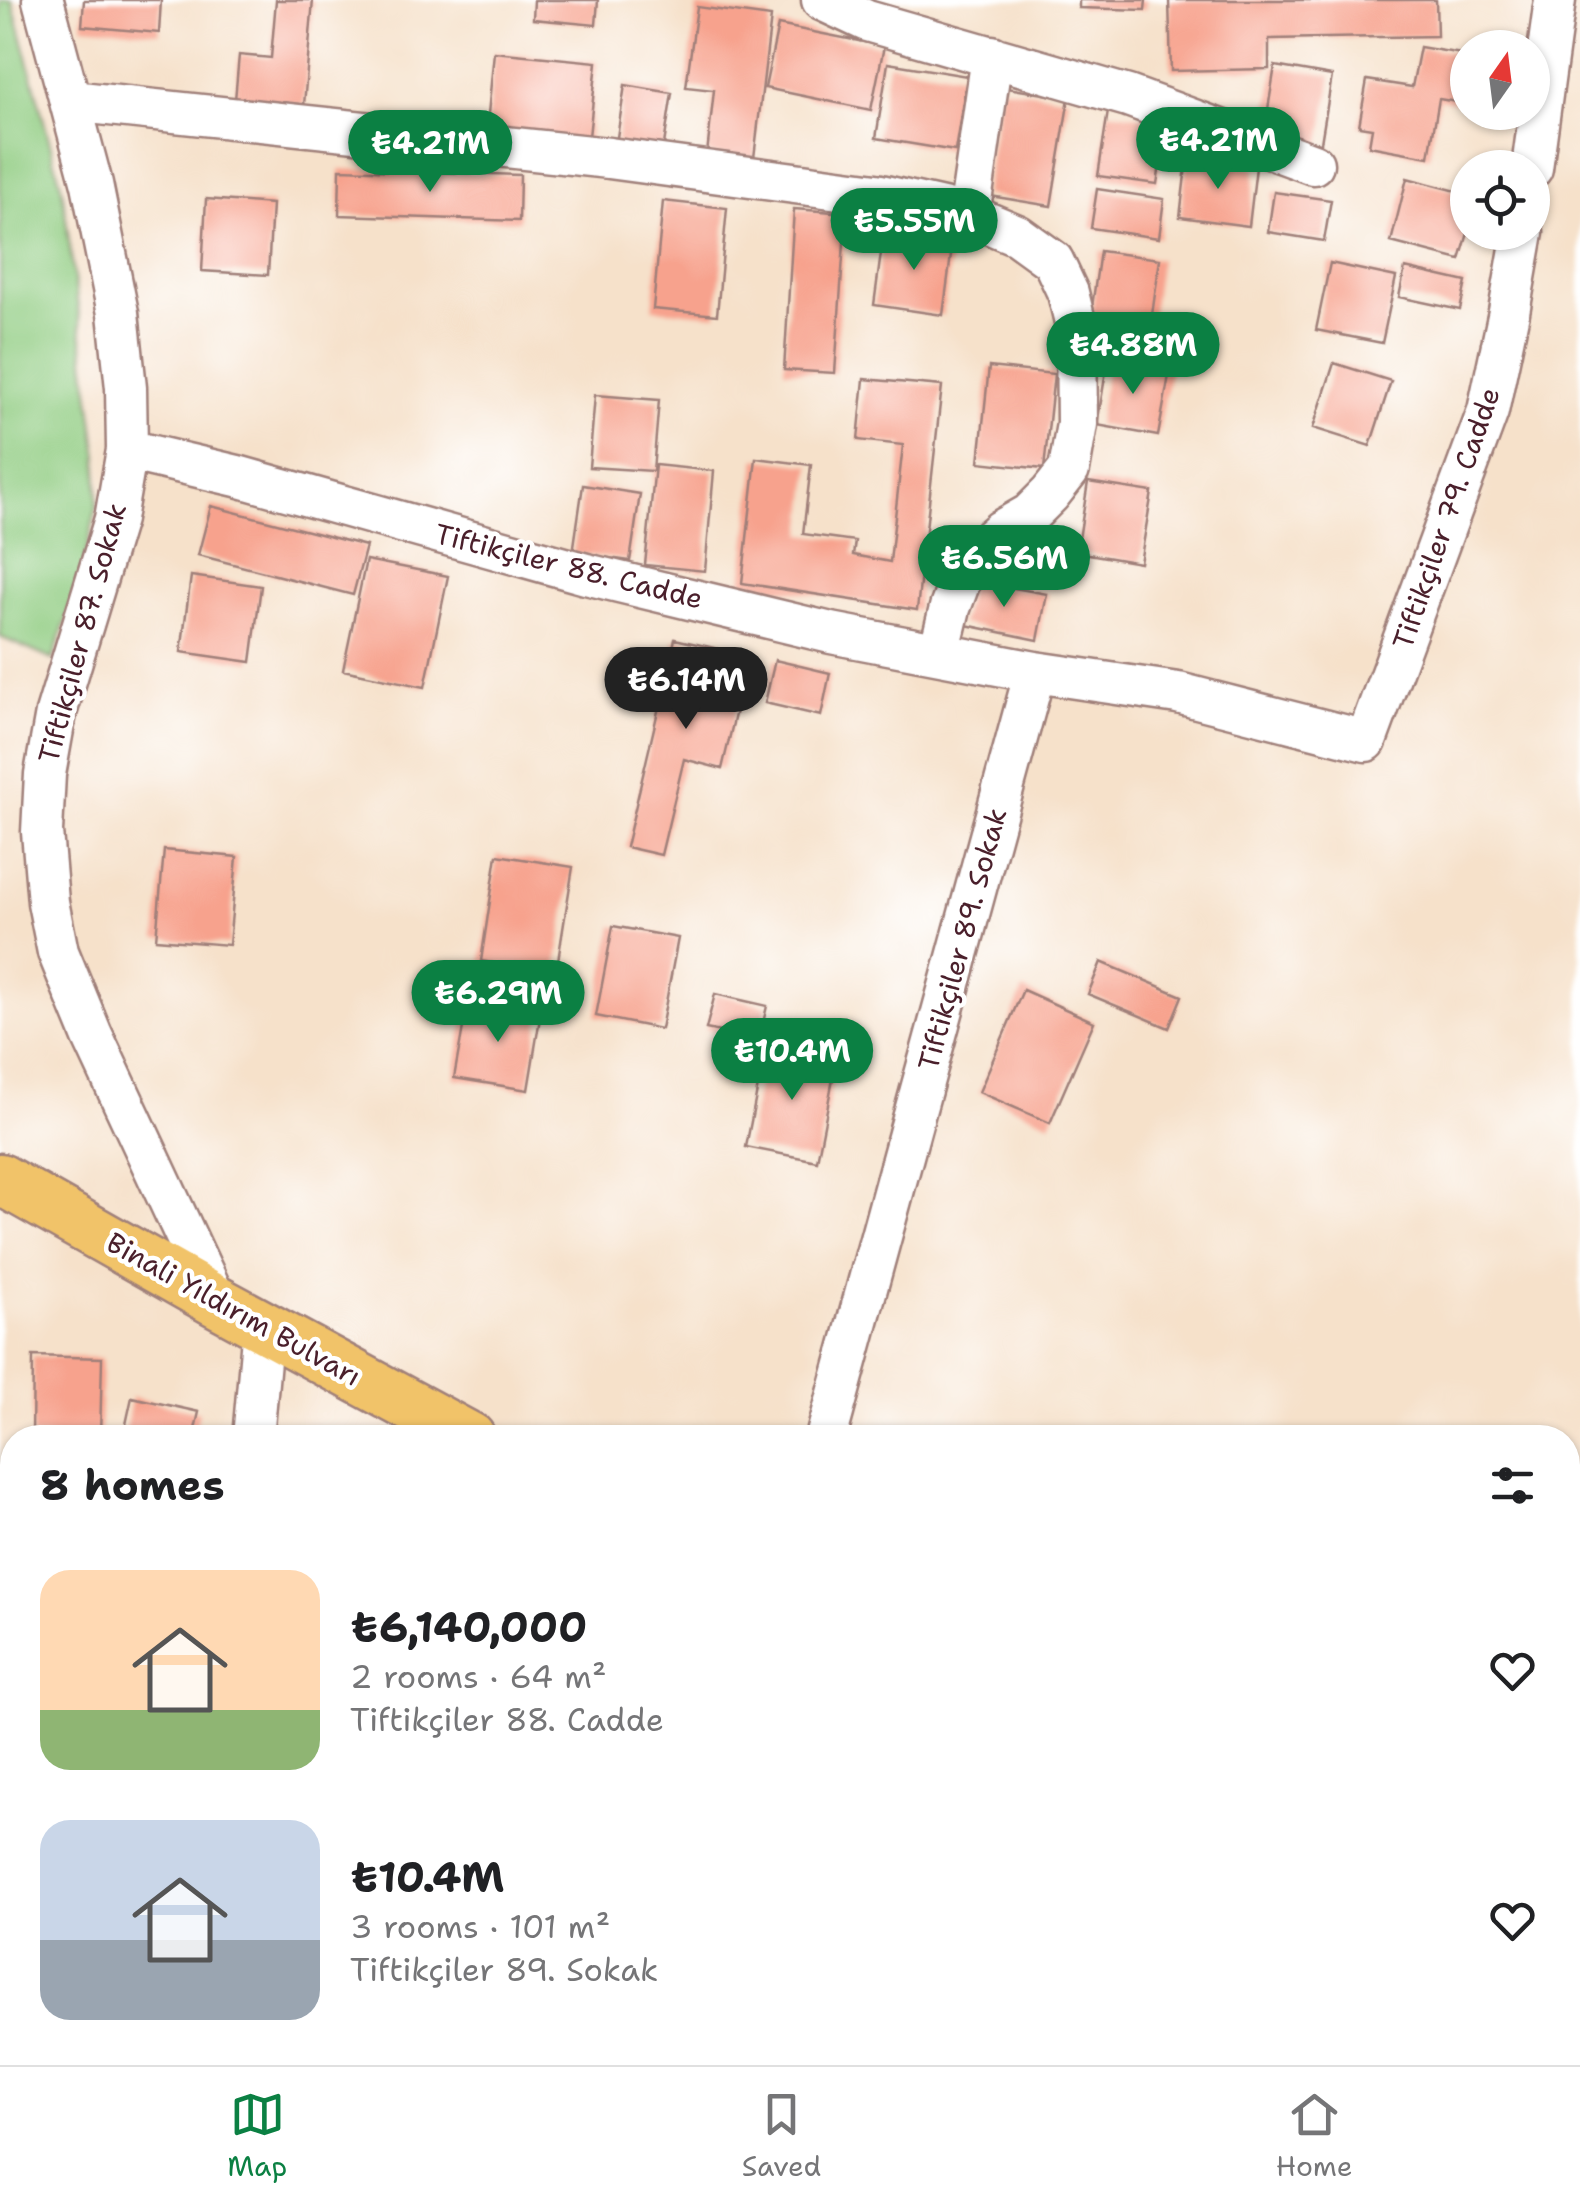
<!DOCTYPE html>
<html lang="en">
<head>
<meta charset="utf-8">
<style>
  body { margin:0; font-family:"Shantell Sans",sans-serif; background:#f6f6f6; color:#202124; height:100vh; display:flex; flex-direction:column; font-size:38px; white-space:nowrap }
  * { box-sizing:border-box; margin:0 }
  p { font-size:32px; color:#757577 }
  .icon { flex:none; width:55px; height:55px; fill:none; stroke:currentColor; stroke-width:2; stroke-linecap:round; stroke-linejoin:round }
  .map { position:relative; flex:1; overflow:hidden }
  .panel { position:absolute; left:0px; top:1425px; width:1580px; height:640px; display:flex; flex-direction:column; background:#fff; border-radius:40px 40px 0 0; box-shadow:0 2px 8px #0004 }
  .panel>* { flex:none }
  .needle { width:65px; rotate:14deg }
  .tools { position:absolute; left:1450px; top:30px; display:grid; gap:20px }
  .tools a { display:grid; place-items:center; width:100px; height:100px; border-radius:50%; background:#fff; box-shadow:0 2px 8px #0004; font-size:50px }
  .price { position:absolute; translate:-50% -85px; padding:0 22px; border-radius:35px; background:#0b8043; color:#fff; font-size:32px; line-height:65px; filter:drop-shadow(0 2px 5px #0008) }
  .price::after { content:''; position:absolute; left:50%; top:60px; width:30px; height:22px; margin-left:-15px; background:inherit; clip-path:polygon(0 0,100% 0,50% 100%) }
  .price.selected { background:#222; color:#fff }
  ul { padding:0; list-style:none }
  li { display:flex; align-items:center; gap:30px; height:250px; padding:0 40px }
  li span { display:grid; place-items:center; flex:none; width:280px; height:200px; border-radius:30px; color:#555 }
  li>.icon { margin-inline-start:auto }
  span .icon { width:120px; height:120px; fill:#fffc; stroke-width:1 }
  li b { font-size:42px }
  h2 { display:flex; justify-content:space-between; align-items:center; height:120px; padding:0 40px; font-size:42px }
  .tab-bar { display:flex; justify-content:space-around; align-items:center; height:140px; border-top:2px solid #e0e0e0; background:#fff; font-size:28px; color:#757577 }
  .tab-bar a { display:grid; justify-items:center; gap:5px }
  .tab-bar .selected { color:#0b8043 }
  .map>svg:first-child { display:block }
  .green { fill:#90cc81; stroke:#6d7656; stroke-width:2.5 }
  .building { fill:#f7a28d }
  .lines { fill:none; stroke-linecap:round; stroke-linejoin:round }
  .minor-casing { stroke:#a0807a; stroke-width:45 }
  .major-casing { stroke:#a0807a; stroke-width:55 }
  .minor { stroke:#fff; stroke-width:40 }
  .major { stroke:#f1c369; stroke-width:50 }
  .labels { text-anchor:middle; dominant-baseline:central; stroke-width:9; stroke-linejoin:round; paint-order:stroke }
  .street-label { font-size:28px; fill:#4a1f2b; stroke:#fff }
</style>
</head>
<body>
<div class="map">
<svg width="1580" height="2065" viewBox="0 0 1580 2065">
  <rect width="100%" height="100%" fill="#fff"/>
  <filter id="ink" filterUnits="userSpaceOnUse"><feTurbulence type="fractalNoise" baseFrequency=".01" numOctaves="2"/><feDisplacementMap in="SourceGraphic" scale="20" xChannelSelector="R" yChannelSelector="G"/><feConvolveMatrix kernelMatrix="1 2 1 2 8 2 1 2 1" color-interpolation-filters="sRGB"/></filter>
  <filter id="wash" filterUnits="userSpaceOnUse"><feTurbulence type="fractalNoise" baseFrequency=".0048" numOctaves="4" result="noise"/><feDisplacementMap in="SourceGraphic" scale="40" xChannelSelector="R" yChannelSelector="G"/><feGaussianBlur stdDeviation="2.25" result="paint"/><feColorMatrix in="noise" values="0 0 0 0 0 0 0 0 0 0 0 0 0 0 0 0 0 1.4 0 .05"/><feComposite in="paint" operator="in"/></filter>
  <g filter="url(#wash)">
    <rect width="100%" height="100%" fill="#f6e1ca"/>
    <path class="green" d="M0,0H12L62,189L98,456L97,506L83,568L53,660L0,637Z"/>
    <g id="blocks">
      <path class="building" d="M84,0H161L159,33L82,26Z
        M276,0H313L304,105L235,100L239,55L271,58Z
        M534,0H598L596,25L533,19Z
        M1079,0H1146L1145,10L1079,8Z
        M1169,0H1436L1437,36L1269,39V69L1171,71Z
        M697,7L771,17L754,158L707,154L714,90L686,87Z
        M778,25L884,46L871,110L765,88Z
        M1420,47L1468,55V104L1439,99L1429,157L1369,146L1372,128L1359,126L1367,80L1412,87Z
        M494,52L597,62L588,146L486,135Z
        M888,63L967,76L955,151L876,138Z
        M1275,66L1332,76L1321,143L1264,134Z
        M625,85L672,93L663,151L616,144Z
        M1001,87L1069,98L1051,206L984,195Z
        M1108,111L1167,120L1157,184L1098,176Z
        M1187,158L1256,167L1249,226L1180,217Z
        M340,169L520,175L519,221L339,215Z
        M1407,178L1468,194V233L1460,260L1391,242Z
        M1097,189L1164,199L1159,238L1091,228Z
        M1274,192L1331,200L1324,241L1268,232Z
        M206,199L272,204L268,275L202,271Z
        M663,201L727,208L717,315L653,309Z
        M794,209L846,213L835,373L784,370Z
        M884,231L953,240L943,315L874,305Z
        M1100,251L1160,259L1148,343L1088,335Z
        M1330,263L1396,277L1382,343L1316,330Z
        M1405,268L1466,282L1460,310L1399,297Z
        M1108,359L1170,370L1158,436L1097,425Z
        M1334,363L1391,381L1370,446L1313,428Z
        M989,367L1054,374L1044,469L979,462Z
        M864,379L942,386L917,610L742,583L756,458L811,465L803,534L855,541L853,555L890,562L903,445L858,440Z
        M595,395L659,400L653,471L589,467Z
        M655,465L714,471L705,571L645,565Z
        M1088,482L1152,492L1140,563L1077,552Z
        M583,485L640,494L630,561L573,553Z
        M211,506L366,546L353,595L198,555Z
        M366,560L448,576L425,687L343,670Z
        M191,576L261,586L251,662L181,652Z
        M970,580L1047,594L1038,640L961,624Z
        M675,639L749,656L722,769L684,759L661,855L626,847Z
        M775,660L830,673L821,716L765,703Z
        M164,850L237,857L229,945L156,939Z
        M497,855L573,867L556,973L481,961Z
        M613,926L678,938L661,1029L596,1016Z
        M1101,962L1182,996L1169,1028L1088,994Z
        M1023,990L1094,1022L1050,1123L979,1092Z
        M715,994L767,1006L759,1040L706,1029Z
        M468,999L541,1012L528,1090L454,1078Z
        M766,1045L837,1058L817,1161L746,1147Z
        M33,1356L102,1358L100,1437L32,1436Z
        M132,1397L199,1412L193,1438H123Z
        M0,1636L12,1639V1743L0,1740Z
        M499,2052H565L576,2054L574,2065H497Z
        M769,2052H886L885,2065H767Z"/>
    </g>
  </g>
  <g filter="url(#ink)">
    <use href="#blocks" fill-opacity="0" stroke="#a0807a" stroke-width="2.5"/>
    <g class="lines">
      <g class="minor-casing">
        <path id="minor" d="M43,0L92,184L118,313L126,388L127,450L115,519L56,713L45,774L42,832L48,902L58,952L92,1035L216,1301
          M822,0L867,21L1128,96L1313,164
          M71,101L609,158L876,194L969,215L1017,235L1053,261L1068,293L1076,326L1077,424L1069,470L1050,494L1030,514L1002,530L980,549L963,573L950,608L939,653
          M1532,168L1555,0
          M969,215L992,56
          M127,450L237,476L586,574L831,633L1035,672L1178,693L1366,741L1488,411L1509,312L1523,232
          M253,1438L263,1326
          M826,1438L1035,672
          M619,2065L622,2052"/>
      </g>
      <g class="major-casing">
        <path id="major" d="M0,1179L216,1301L470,1438
          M1568,2032L1580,2039"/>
      </g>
      <use href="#minor" class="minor"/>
      <use href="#major" class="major"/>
    </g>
  </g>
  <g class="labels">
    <g class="street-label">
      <text transform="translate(1446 518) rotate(-71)">Tiftikçiler 79. Cadde</text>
      <text transform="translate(569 566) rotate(14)">Tiftikçiler 88. Cadde</text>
      <text transform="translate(82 633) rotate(-75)">Tiftikçiler 87. Sokak</text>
      <text transform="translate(962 939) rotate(-75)">Tiftikçiler 89. Sokak</text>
      <text transform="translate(234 1309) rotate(29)">Binali Yıldırım Bulvarı</text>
    </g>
  </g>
</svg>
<div class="tools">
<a><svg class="needle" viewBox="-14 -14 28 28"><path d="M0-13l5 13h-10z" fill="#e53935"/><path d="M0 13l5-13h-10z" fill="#757577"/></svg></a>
<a><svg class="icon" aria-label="locate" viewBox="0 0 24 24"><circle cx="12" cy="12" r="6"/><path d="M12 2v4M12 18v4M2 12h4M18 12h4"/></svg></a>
</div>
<b class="price" style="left:1218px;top:192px">₺4.21M</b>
<b class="price" style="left:430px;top:195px">₺4.21M</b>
<b class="price" style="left:914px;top:273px">₺5.55M</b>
<b class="price" style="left:1133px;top:397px">₺4.88M</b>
<b class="price" style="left:1004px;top:610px">₺6.56M</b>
<b class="price selected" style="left:686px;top:732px">₺6.14M</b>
<b class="price" style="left:498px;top:1045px">₺6.29M</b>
<b class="price" style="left:792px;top:1103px">₺10.4M</b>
<section class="panel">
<h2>8 homes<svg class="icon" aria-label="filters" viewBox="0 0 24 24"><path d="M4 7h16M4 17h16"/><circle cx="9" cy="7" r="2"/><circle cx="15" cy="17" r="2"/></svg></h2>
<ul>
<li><span style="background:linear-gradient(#ffd9b3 70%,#8fb573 0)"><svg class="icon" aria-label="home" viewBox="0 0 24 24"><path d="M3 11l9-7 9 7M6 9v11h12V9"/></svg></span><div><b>₺6,140,000</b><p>2 rooms · 64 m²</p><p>Tiftikçiler 88. Cadde</p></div><svg class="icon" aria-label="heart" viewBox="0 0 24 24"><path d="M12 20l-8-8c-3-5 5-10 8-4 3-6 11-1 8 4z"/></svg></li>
<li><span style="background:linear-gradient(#c9d6e8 60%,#9aa5b1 0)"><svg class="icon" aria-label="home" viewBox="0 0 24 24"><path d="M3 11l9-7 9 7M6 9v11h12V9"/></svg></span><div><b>₺10.4M</b><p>3 rooms · 101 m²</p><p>Tiftikçiler 89. Sokak</p></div><svg class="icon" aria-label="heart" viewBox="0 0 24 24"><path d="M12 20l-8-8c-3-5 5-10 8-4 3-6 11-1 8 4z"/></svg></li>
</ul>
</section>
</div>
<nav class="tab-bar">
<a class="selected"><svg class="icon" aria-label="map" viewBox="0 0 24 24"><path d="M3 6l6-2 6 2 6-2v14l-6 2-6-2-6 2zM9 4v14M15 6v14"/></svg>Map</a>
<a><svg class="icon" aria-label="saved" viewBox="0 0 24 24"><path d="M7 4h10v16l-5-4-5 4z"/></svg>Saved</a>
<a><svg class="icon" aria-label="home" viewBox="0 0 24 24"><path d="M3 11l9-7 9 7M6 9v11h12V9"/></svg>Home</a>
</nav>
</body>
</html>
